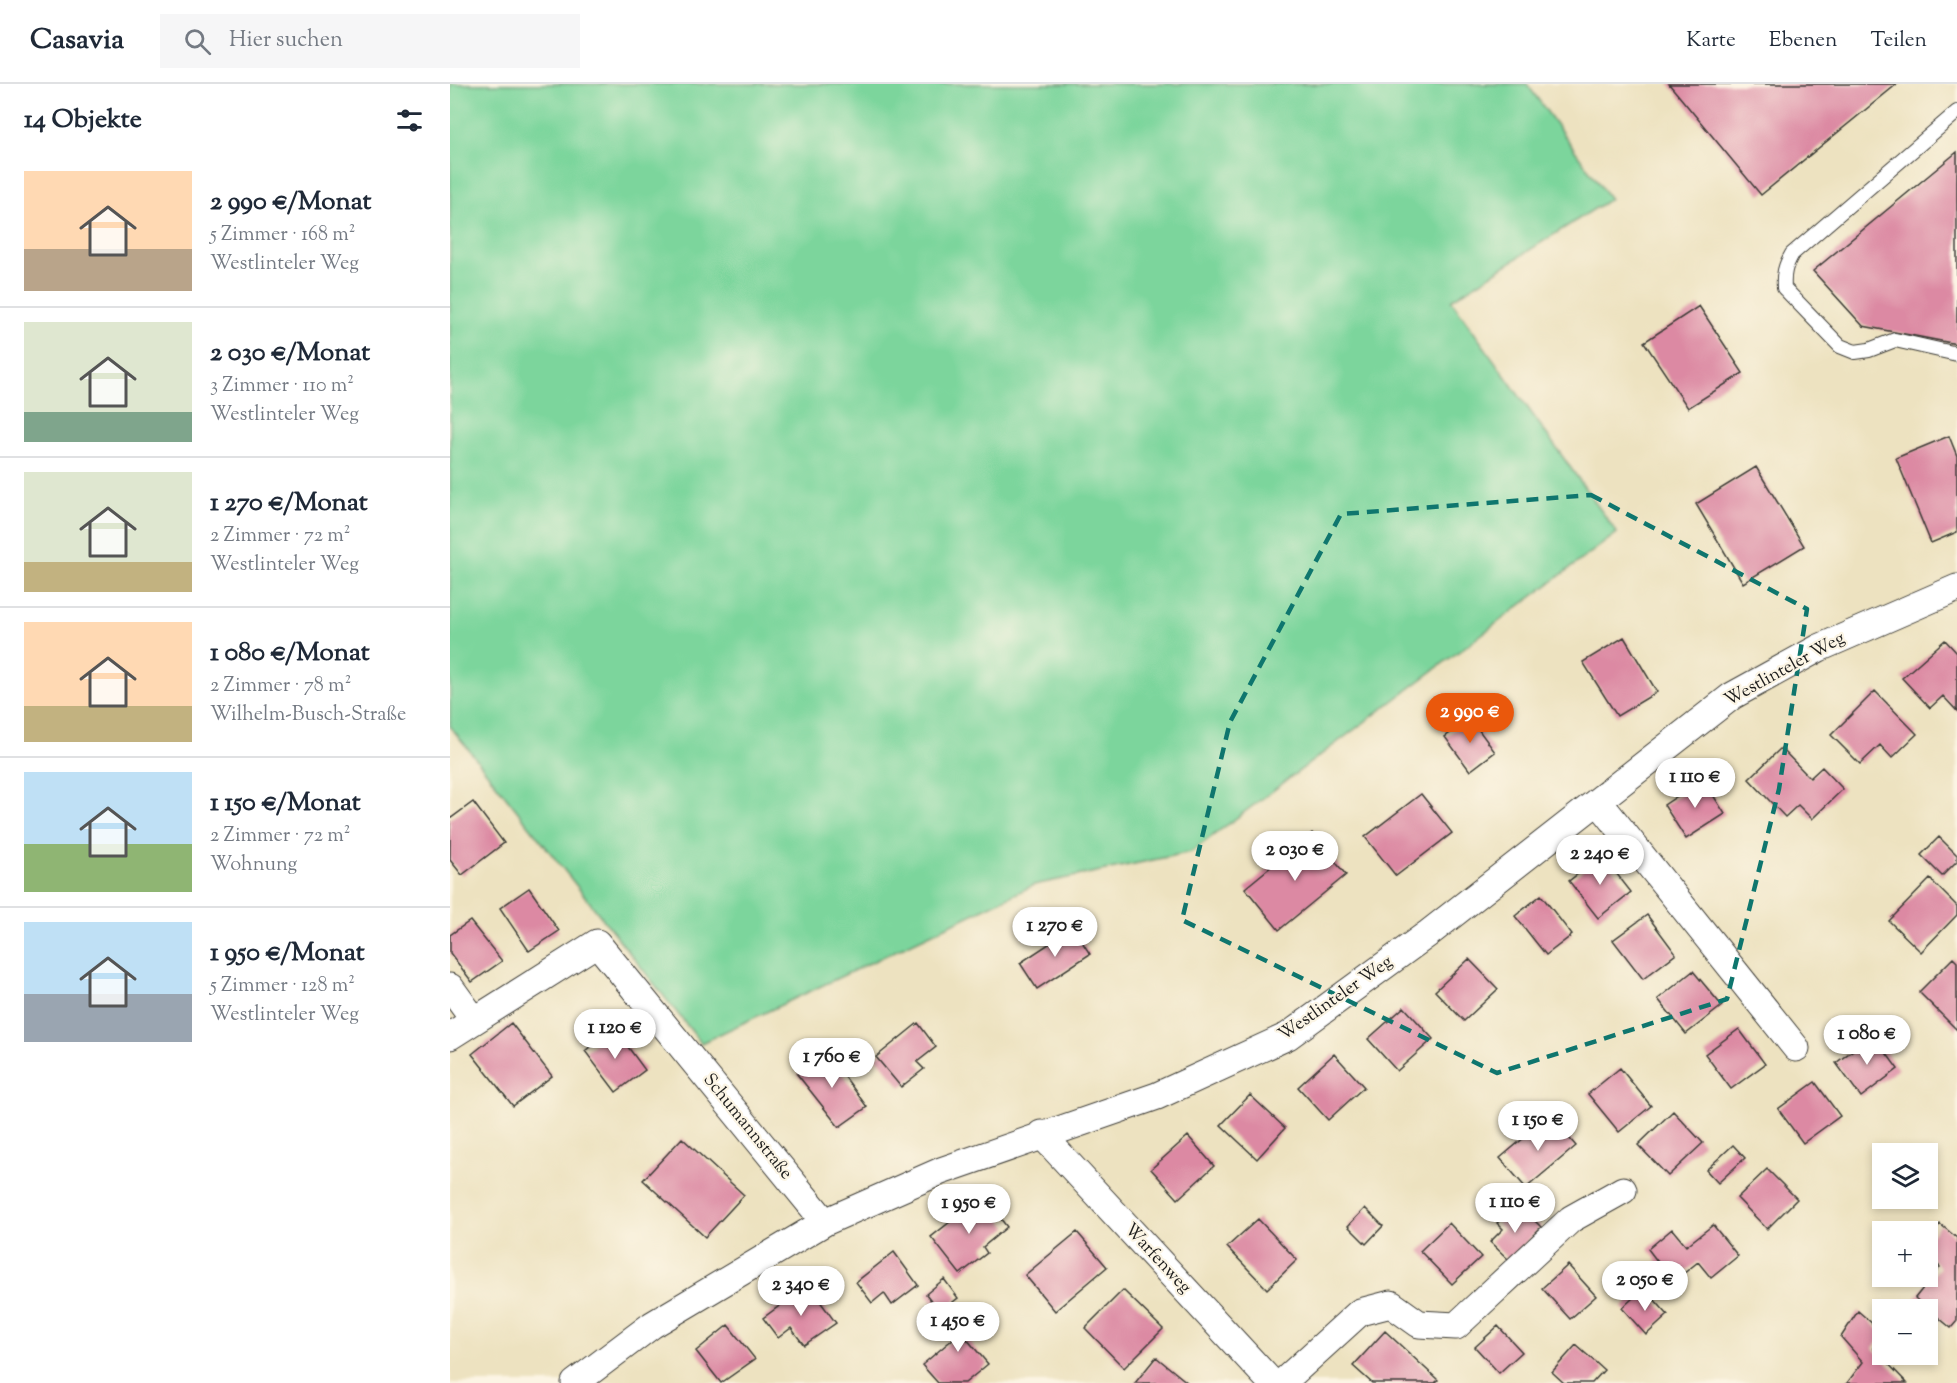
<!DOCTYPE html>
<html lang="de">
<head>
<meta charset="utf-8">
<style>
  body { margin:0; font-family:"Sorts Mill Goudy",serif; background:#f6f6f7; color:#1f2937; height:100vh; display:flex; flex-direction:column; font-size:22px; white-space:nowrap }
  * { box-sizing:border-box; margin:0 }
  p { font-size:20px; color:#747a83 }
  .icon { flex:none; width:33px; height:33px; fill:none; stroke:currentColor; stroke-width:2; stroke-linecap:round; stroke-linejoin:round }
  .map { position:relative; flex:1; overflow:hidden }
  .panel { display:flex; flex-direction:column; background:#fff; width:450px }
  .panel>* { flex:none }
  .buttons { position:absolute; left:1422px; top:1059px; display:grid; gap:12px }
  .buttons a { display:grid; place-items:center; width:66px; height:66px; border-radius:0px; background:#fff; box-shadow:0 3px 9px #0003; font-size:30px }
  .price { position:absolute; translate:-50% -51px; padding:0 14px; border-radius:21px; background:#fff; color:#222; font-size:20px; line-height:39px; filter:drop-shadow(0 2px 3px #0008) }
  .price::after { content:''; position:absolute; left:50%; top:36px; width:18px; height:14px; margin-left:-9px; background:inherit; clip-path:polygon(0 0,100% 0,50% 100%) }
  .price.on { background:#ea580c; color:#fff }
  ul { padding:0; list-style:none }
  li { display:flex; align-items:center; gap:18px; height:150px; padding:0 24px }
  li+li { border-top:2px solid #e0e1e3 }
  li span { display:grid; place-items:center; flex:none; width:168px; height:120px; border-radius:0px; color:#555 }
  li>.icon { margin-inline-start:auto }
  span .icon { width:72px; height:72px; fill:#fffc; stroke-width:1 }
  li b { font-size:26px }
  h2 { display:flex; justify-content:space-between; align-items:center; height:72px; padding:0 24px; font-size:26px }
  header { display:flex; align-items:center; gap:36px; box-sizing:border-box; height:84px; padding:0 30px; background:#fff; border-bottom:2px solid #e0e1e3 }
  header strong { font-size:28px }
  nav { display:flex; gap:33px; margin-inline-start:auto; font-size:21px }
  .search { width:420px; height:54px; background:#f6f6f7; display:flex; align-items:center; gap:15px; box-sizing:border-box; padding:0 21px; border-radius:0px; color:#747a83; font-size:22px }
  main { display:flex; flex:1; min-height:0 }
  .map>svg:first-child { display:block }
  .grass { fill:#7bd59c; stroke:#4c785c; stroke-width:1.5 }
  .building { fill:#dc89a3 }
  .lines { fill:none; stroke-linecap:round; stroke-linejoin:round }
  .lane-casing { stroke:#3b3a35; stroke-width:16 }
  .street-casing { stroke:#3b3a35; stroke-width:29 }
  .lane { stroke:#fff; stroke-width:14 }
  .street { stroke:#fff; stroke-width:27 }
  .marked { fill:none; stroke:#0f766e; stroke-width:4.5; stroke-dasharray:12 8; stroke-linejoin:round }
  .labels { text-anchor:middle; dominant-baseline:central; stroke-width:4.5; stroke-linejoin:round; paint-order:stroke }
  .street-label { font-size:18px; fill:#1c1c1c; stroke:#fcf5e5 }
</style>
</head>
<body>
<header>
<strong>Casavia</strong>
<div class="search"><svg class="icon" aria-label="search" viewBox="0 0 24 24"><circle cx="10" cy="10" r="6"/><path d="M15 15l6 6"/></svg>Hier suchen</div>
<nav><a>Karte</a><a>Ebenen</a><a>Teilen</a></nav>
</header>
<main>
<section class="panel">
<h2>14 Objekte<svg class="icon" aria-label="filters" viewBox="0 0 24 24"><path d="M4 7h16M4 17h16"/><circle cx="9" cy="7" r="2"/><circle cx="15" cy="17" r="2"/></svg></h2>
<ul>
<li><span style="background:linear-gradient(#ffd9b3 65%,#b9a48a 0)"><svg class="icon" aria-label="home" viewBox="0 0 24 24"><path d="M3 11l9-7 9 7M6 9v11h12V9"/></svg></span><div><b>2 990 €/Monat</b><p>5 Zimmer · 168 m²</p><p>Westlinteler Weg</p></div></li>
<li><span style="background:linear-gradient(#dfe7d0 75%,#7fa58c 0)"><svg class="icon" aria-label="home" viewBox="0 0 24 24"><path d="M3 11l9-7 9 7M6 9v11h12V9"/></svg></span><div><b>2 030 €/Monat</b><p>3 Zimmer · 110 m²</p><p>Westlinteler Weg</p></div></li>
<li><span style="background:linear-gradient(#dfe7d0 75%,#c2b280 0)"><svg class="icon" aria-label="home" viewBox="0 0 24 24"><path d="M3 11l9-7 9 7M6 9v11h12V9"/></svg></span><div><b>1 270 €/Monat</b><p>2 Zimmer · 72 m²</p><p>Westlinteler Weg</p></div></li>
<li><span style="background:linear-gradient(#ffd9b3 70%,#c2b280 0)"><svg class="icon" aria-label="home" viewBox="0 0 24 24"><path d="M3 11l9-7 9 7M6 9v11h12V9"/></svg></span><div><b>1 080 €/Monat</b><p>2 Zimmer · 78 m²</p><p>Wilhelm-Busch-Straße</p></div></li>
<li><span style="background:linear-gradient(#bfe0f5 60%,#8fb573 0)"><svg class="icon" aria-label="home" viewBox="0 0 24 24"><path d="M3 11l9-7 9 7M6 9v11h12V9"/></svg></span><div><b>1 150 €/Monat</b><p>2 Zimmer · 72 m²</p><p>Wohnung</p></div></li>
<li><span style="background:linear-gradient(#bfe0f5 60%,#9aa5b1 0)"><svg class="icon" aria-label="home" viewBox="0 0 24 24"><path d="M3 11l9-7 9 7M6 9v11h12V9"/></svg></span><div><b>1 950 €/Monat</b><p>5 Zimmer · 128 m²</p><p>Westlinteler Weg</p></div></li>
</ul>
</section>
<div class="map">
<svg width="1507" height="1299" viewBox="0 0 1507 1299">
  <rect width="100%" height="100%" fill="#fcf5e5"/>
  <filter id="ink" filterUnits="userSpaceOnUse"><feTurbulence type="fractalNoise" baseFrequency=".0167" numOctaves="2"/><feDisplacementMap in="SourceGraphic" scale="12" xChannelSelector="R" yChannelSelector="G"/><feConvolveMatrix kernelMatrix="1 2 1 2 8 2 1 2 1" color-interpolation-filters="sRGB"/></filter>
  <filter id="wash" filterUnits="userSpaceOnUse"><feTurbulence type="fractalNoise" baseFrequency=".008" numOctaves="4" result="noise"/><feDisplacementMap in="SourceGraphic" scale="24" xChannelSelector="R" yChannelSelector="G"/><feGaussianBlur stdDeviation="1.35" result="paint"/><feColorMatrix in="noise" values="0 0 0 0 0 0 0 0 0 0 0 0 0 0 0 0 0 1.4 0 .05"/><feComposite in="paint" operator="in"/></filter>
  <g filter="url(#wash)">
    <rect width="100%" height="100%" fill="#ede2c0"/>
    <path class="grass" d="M0,0H1077L1160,115L1001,216L1167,449L741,768L584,801L251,959L0,642Z"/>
    <g id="blocks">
      <path class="building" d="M1219,0H1447L1311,111Z
        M1507,68V260L1413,242L1363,187Z
        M1249,222L1293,289L1238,324L1194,258Z
        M1499,352L1507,372V448L1481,459L1446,374Z
        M1306,383L1354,462L1293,499L1246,420Z
        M1174,553L1207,608L1167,632L1133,578Z
        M1495,556L1507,569V627L1493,612L1480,624L1452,594Z
        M1425,607L1467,650L1442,674L1430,661L1410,680L1381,651Z
        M1020,634L1045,668L1020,687L995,653Z
        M1331,664L1360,694L1372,683L1393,705L1362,735L1348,721L1335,733L1299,695Z
        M1253,695L1275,730L1236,755L1214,721Z
        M971,710L1002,749L946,792L915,753Z
        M23,718L54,759L12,791L0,776V735Z
        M862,749L896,791L829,846L795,804Z
        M1489,753L1507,771V777L1492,792L1471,771Z
        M1152,771L1181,808L1148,834L1119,797Z
        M1480,795L1507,822V831L1471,868L1439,837Z
        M79,804L109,847L79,867L50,824Z
        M1091,811L1122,851L1096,871L1065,832Z
        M1197,831L1226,870L1193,895L1163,856Z
        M20,837L52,877L22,898L0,869V851Z
        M623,844L640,870L587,905L570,879Z
        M1503,874L1507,878V946L1469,908Z
        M1019,875L1048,905L1014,937L985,907Z
        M1243,887L1272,922L1236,950L1208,915Z
        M954,923L983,955L947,987L918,955Z
        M61,939L102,992L63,1022L22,970Z
        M468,939L486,963L467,978L474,985L451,1003L426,973Z
        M164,944L195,986L166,1008L135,967Z
        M1289,945L1315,980L1281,1005L1255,970Z
        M1423,951L1448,985L1411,1013L1386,979Z
        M376,967L417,1023L389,1043L347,990Z
        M884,970L914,1003L878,1036L848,1003Z
        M1170,984L1201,1022L1169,1048L1138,1010Z
        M1365,998L1390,1032L1353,1059L1328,1025Z
        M800,1011L835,1044L807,1075L771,1041Z
        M1223,1027L1253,1059L1218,1092L1188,1061Z
        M1100,1032L1126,1062L1076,1104L1050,1074Z
        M738,1052L764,1082L728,1115L701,1085Z
        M232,1054L294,1111L255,1153L193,1096Z
        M1283,1061L1295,1074L1268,1099L1256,1086Z
        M1317,1085L1347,1115L1317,1145L1287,1114Z
        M533,1112L557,1143L533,1163L537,1169L510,1190L481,1153Z
        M915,1124L933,1142L916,1160L898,1142Z
        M1075,1127L1091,1143L1059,1176L1040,1158L1053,1145L1047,1139L1058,1128L1066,1135Z
        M808,1135L847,1176L817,1205L777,1163Z
        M999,1139L1031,1173L1002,1200L970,1167Z
        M1490,1140L1507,1154V1237L1501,1244L1465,1214L1490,1183L1478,1171V1155Z
        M1263,1141L1288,1172L1261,1194L1248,1178L1223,1198L1198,1165L1222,1145L1236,1162Z
        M627,1148L657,1183L605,1227L575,1191Z
        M444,1168L468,1201L442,1221L434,1209L422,1219L406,1198Z
        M1118,1181L1146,1212L1120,1235L1092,1204Z
        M494,1195L508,1214L490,1228L476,1210Z
        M358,1201L386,1239L354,1261L341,1244L328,1254L313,1234Z
        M1194,1204L1218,1231L1196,1251L1172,1224Z
        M673,1206L713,1245L674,1284L635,1244Z
        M522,1224L534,1239L516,1254L538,1280L515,1299H488L472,1281L504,1254L496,1245Z
        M1408,1227L1432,1248V1253L1423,1264L1457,1299H1397L1413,1278L1391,1253Z
        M278,1241L305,1275L271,1299L246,1267Z
        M1048,1242L1072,1268L1049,1289L1025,1263Z
        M935,1247L988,1296L985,1299H922L903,1282Z
        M1126,1261L1154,1286L1142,1299H1114L1102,1288Z
        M706,1273L738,1299H685Z"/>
    </g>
  </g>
  <g filter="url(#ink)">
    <use href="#blocks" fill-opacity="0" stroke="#3b3a35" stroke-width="1.5"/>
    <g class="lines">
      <g class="lane-casing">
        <path id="lane" d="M1507,28L1342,170C1335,182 1333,190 1334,204L1390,262L1405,268L1419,266L1445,256L1507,270"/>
      </g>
      <g class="street-casing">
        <path id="street" d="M1148,717L1346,964
          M0,903L24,936
          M0,952L147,859L375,1138
          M591,1050L822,1299
          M125,1299L202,1241L375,1138L491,1087L707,1012L838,952L979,849L1282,612L1369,564L1507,504
          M832,1299L910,1228L941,1220L969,1240L1006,1242L1121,1135L1173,1106"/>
      </g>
      <use href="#lane" class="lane"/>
      <use href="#street" class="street"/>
    </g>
  </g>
  <path class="marked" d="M1141,411L1357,525L1329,705L1277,915L1047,989L732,836L780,638L891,430Z"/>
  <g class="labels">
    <g class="street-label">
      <text transform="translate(1335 586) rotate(-29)">Westlinteler Weg</text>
      <text transform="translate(886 915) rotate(-35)">Westlinteler Weg</text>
      <text transform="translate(297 1043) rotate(51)">Schumannstraße</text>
      <text transform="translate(707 1175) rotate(47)">Warfenweg</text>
    </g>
  </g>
</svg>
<div class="buttons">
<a><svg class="icon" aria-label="layers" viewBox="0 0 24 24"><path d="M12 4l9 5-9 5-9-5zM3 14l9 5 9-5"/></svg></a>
<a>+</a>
<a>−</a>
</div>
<b class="price on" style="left:1020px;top:660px">2 990 €</b>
<b class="price" style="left:1245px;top:725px">1 110 €</b>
<b class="price" style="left:845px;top:798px">2 030 €</b>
<b class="price" style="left:1150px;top:802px">2 240 €</b>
<b class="price" style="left:605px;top:874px">1 270 €</b>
<b class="price" style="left:165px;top:976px">1 120 €</b>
<b class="price" style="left:1417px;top:982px">1 080 €</b>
<b class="price" style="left:382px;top:1005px">1 760 €</b>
<b class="price" style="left:1088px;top:1068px">1 150 €</b>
<b class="price" style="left:1065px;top:1150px">1 110 €</b>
<b class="price" style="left:519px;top:1151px">1 950 €</b>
<b class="price" style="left:1195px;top:1228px">2 050 €</b>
<b class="price" style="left:351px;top:1233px">2 340 €</b>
<b class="price" style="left:508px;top:1269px">1 450 €</b>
</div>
</main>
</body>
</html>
